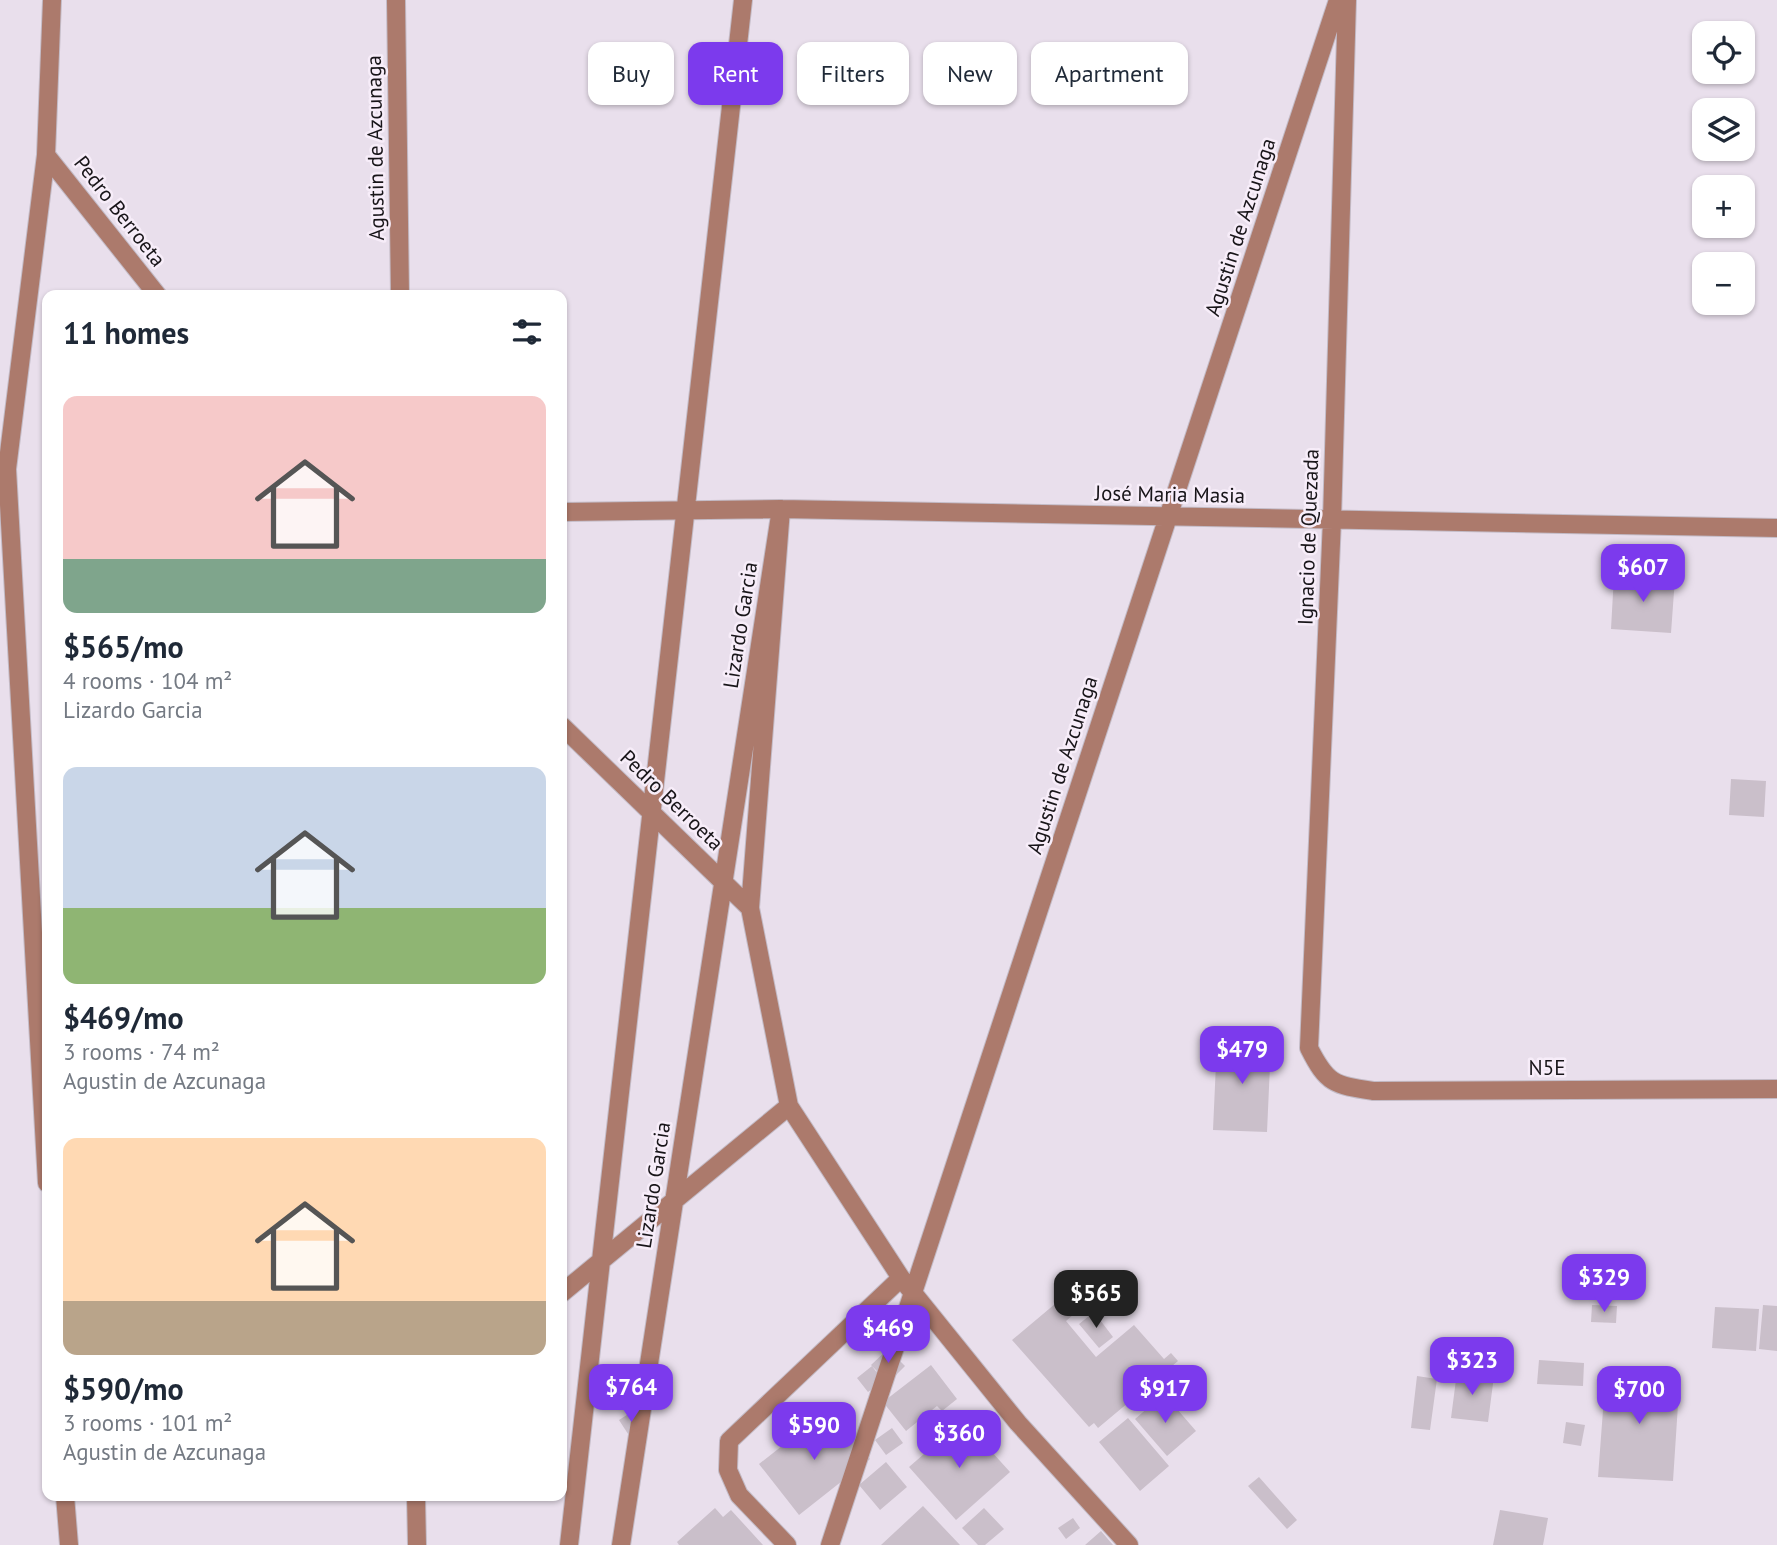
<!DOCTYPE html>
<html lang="en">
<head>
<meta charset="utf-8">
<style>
  body { margin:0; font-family:"PT Sans",sans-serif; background:#f2f2f3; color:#1f2937; height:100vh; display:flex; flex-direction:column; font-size:26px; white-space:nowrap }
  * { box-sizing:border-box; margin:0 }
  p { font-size:23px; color:#747a83 }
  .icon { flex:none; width:38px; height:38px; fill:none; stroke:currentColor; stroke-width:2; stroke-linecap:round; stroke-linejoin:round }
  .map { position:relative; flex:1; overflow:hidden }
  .details { position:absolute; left:42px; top:290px; width:525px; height:1211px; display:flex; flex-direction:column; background:#fff; border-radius:14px; box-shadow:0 2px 5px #0004 }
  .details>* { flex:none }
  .top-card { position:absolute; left:588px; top:42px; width:665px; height:63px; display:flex; gap:14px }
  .controls { position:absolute; left:1692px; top:21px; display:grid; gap:14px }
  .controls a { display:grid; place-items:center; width:63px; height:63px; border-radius:14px; background:#fff; box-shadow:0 2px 5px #0004; font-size:35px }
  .price { position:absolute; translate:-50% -60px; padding:0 16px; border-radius:14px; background:#7c3aed; color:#fff; font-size:23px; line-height:46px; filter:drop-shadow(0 2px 4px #0008) }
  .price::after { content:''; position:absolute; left:50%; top:42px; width:21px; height:16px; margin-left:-10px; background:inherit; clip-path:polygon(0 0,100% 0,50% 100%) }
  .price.selected { background:#222; color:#fff }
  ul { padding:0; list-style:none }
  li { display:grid; align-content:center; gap:14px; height:371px; padding:0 21px }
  li span { display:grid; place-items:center; height:217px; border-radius:14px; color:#555 }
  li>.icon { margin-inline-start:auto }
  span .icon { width:126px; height:126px; fill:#fffc; stroke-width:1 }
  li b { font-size:30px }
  h2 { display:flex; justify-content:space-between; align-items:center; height:84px; padding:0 21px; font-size:30px }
  .pill { padding:0 24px; border-radius:14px; background:#fff; box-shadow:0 2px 5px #0004; font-size:24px; line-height:63px }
  .pill.selected { background:#7c3aed; color:#fff }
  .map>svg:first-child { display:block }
  .building { fill:#cabfca }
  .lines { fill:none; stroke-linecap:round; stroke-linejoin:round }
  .minor-casing { stroke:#c3bbc6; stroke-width:20 }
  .minor { stroke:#ac7a6c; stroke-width:18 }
  .labels { text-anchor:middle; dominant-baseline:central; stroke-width:5; stroke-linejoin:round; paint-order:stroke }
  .street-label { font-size:21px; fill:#181519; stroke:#f7edf9 }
</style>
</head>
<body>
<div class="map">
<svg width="1777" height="1545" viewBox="0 0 1777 1545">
  <rect width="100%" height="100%" fill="#e9dfec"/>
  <path class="building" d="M1614,575L1675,578L1671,633L1611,629Z
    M1731,779L1766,781L1764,817L1729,815Z
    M1217,1041L1271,1043L1267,1132L1213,1130Z
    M1068,1293L1081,1308L1066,1321L1096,1357L1134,1325L1164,1359L1171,1353L1178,1361L1098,1428L1094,1423L1089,1427L1012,1340Z
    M1592,1305L1617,1306L1616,1323L1591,1322Z
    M1763,1305L1777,1306V1351L1759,1349Z
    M1715,1307L1759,1309L1756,1351L1712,1348Z
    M1094,1312L1113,1337L1099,1348L1079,1324Z
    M888,1349L905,1366L892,1379L881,1375L871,1365Z
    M1539,1360L1584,1363L1583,1386L1537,1384Z
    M931,1365L957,1399L942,1411L937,1406L906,1431L883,1402Z
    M872,1366L883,1381L868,1392L857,1378Z
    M1606,1370L1680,1374L1673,1481L1598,1477Z
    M1457,1372L1494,1376L1488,1422L1451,1418Z
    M1417,1376L1437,1379L1430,1430L1411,1428Z
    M1164,1394L1196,1431L1167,1456L1135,1419Z
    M830,1408L870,1459L799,1515L759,1464Z
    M633,1411L643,1427L630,1437L619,1420Z
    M1128,1418L1169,1466L1140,1491L1099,1442Z
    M963,1420L1010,1472L956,1520L909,1467Z
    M1566,1422L1585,1425L1581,1446L1563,1443Z
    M892,1428L903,1443L886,1455L875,1440Z
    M886,1462L907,1487L880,1510L859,1485Z
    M1259,1477L1297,1520L1287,1529L1248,1486Z
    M923,1506L960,1545H881Z
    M715,1508L723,1517L731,1510L763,1545H679L677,1542Z
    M984,1508L1004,1529L985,1545H978L962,1528Z
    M1500,1510L1548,1518L1543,1545H1493Z
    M1073,1518L1080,1528L1066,1539L1058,1528Z
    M1101,1531L1113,1545H1085Z"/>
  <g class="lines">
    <g class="minor-casing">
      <path id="minor" d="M396,0L400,296
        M1347,0L1332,520L1309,1048C1327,1084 1334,1085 1373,1091L1777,1089
        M46,155L158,296
        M562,512L781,509L1777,528
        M562,726L750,908
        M47,1183L7,469L46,155L52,0
        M562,1293L789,1106
        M65,1496L69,1545
        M416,1496L417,1545
        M569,1545L743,0
        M621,1545L781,509L750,908L789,1106L901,1278L1018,1423L1129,1545
        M787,1545L739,1495L728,1470L729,1441L901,1278
        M830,1545L1338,0"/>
    </g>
    <use href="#minor" class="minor"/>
  </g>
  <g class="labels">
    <g class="street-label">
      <text transform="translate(375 148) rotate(-91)">Agustin de Azcunaga</text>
      <text transform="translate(120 211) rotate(52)">Pedro Berroeta</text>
      <text transform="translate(1240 227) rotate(-72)">Agustin de Azcunaga</text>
      <text transform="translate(1170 494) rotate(1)">José Maria Masia</text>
      <text transform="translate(1308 537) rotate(-88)">Ignacio de Quezada</text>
      <text transform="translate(740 625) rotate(-81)">Lizardo Garcia</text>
      <text transform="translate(1062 765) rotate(-72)">Agustin de Azcunaga</text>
      <text transform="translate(672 800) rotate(44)">Pedro Berroeta</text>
      <text x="1547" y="1067">N5E</text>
      <text transform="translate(653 1185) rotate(-81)">Lizardo Garcia</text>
    </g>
  </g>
</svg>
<div class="controls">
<a><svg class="icon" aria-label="locate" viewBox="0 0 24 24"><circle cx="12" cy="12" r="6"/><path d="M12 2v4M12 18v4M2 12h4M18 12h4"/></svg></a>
<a><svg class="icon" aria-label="layers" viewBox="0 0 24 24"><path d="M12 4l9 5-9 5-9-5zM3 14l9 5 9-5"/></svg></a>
<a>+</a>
<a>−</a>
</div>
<b class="price" style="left:1643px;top:604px">$607</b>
<b class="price" style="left:1242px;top:1086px">$479</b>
<b class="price" style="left:1604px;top:1314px">$329</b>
<b class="price selected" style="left:1096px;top:1330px">$565</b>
<b class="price" style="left:888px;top:1365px">$469</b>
<b class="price" style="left:1472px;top:1397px">$323</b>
<b class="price" style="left:631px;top:1424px">$764</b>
<b class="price" style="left:1165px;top:1425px">$917</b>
<b class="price" style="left:1639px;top:1426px">$700</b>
<b class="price" style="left:814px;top:1462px">$590</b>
<b class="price" style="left:959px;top:1470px">$360</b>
<div class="top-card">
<a class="pill">Buy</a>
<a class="pill selected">Rent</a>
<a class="pill">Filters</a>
<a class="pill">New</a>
<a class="pill">Apartment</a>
</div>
<section class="details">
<h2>11 homes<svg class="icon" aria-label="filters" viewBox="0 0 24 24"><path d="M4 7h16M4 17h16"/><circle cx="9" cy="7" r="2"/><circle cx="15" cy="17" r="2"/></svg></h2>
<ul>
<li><span style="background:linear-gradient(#f6c9c9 75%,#7fa58c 0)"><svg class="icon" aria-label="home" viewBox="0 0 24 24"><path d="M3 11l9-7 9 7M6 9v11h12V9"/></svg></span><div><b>$565/mo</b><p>4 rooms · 104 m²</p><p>Lizardo Garcia</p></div></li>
<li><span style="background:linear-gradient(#c9d6e8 65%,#8fb573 0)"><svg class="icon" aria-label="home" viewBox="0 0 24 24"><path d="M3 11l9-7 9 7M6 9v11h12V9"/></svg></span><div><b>$469/mo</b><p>3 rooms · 74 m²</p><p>Agustin de Azcunaga</p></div></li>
<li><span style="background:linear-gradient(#ffd9b3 75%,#b9a48a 0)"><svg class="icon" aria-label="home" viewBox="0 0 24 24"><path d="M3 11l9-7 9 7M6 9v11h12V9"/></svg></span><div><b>$590/mo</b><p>3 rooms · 101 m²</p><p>Agustin de Azcunaga</p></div></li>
</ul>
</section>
</div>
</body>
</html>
